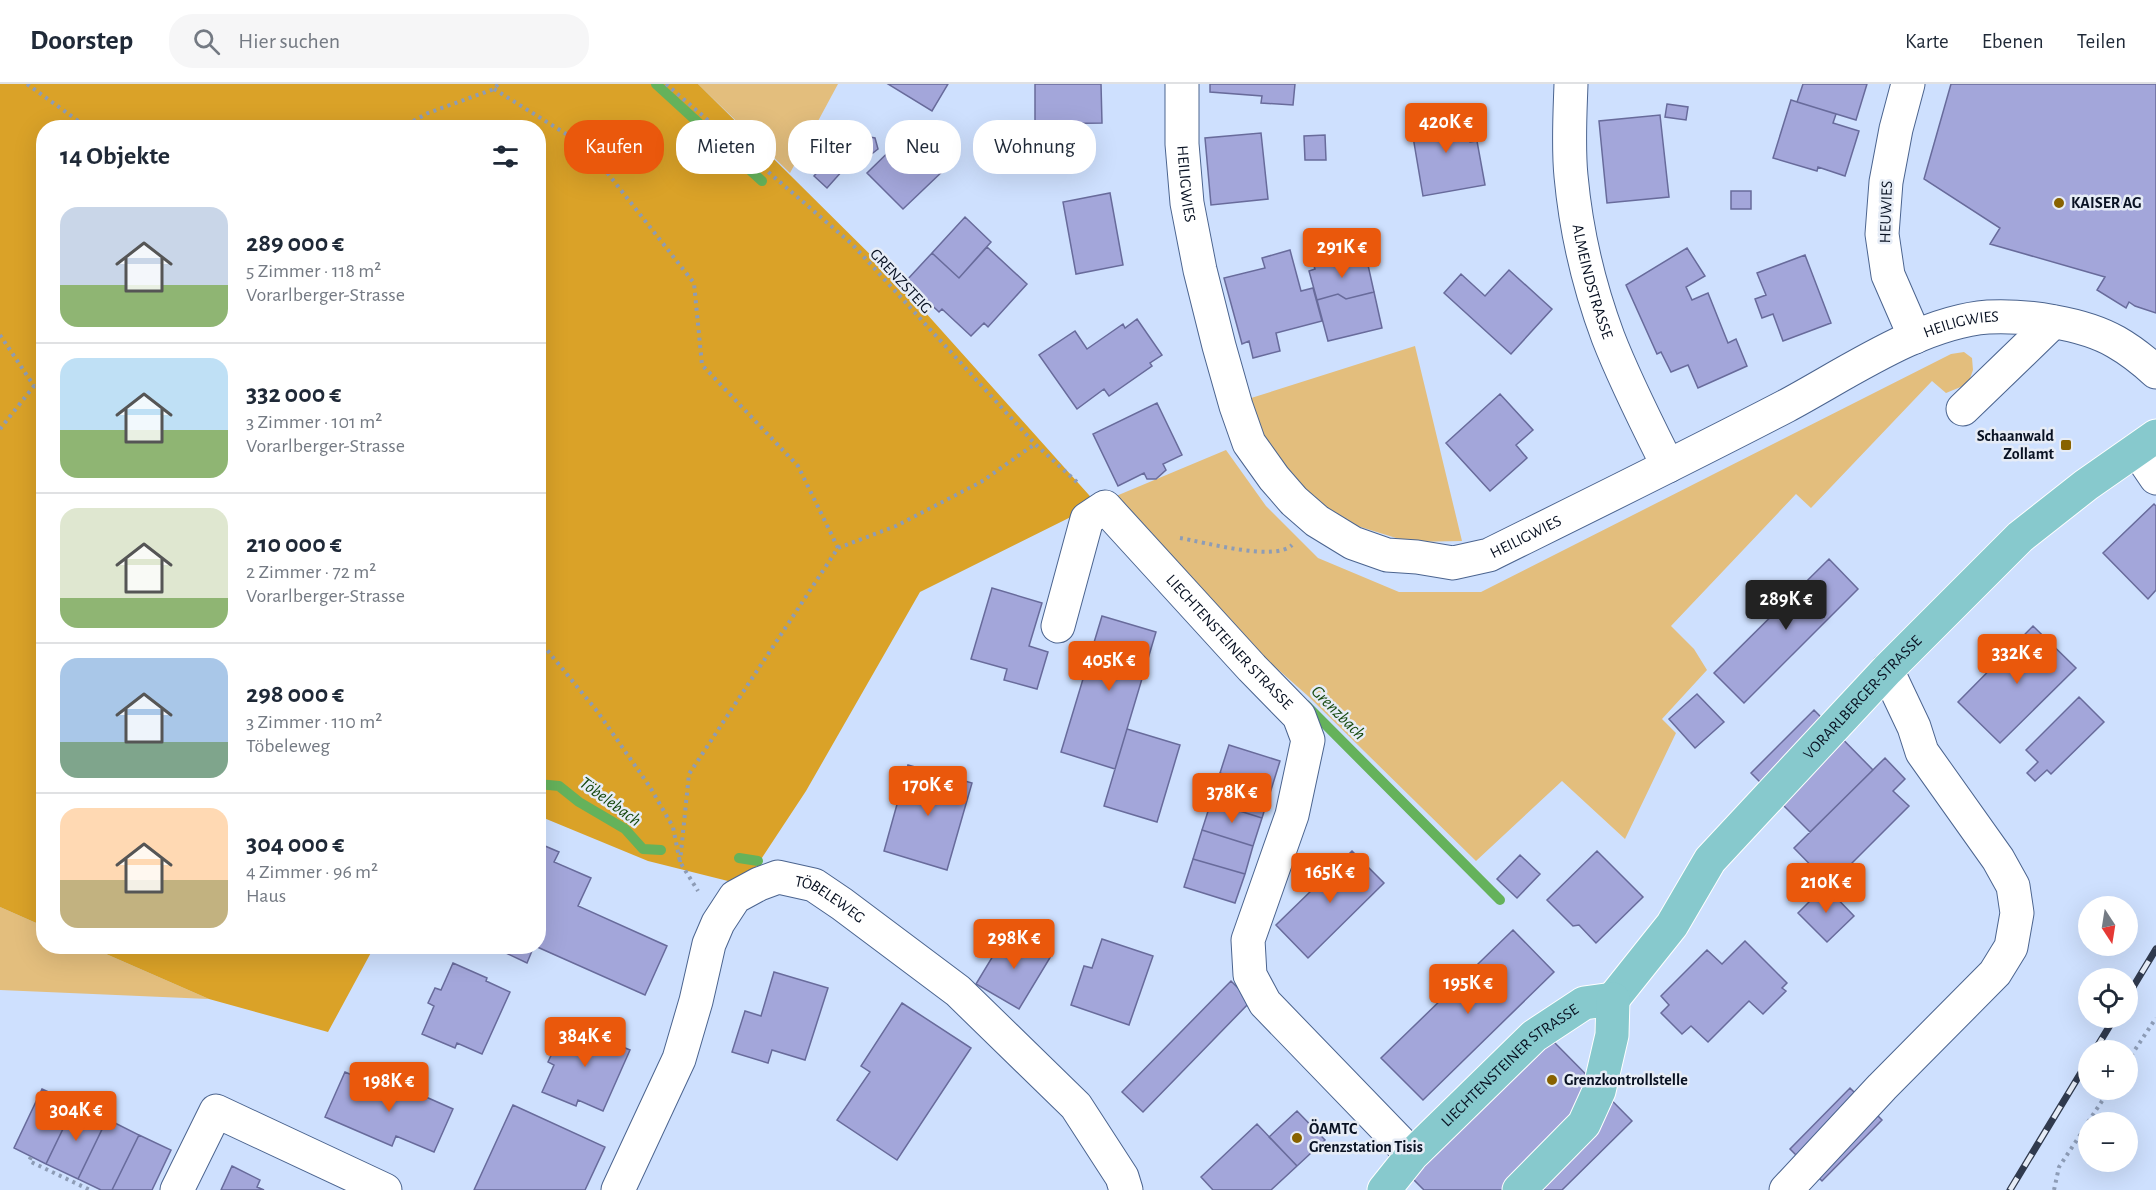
<!DOCTYPE html>
<html lang="de">
<head>
<meta charset="utf-8">
<style>
  body { margin:0; font-family:"Alegreya Sans",sans-serif; background:#f6f6f7; color:#1f2937; height:100vh; display:flex; flex-direction:column; font-size:22px; white-space:nowrap }
  * { box-sizing:border-box; margin:0 }
  p { font-size:20px; color:#747a83 }
  .icon { flex:none; width:33px; height:33px; fill:none; stroke:currentColor; stroke-width:2; stroke-linecap:round; stroke-linejoin:round }
  .map { position:relative; flex:1; overflow:hidden }
  .sheet { position:absolute; left:36px; top:36px; width:510px; height:834px; display:flex; flex-direction:column; background:#fff; border-radius:24px; box-shadow:0 6px 24px #0002 }
  .sheet>* { flex:none }
  .hud { position:absolute; left:564px; top:36px; width:570px; height:54px; display:flex; gap:12px }
  .needle { width:39px; rotate:168deg }
  .buttons { position:absolute; left:2078px; top:812px; display:grid; gap:12px }
  .buttons a { display:grid; place-items:center; width:60px; height:60px; border-radius:50%; background:#fff; box-shadow:0 6px 24px #0002; font-size:30px }
  .price { position:absolute; translate:-50% -51px; padding:0 14px; border-radius:6px; background:#ea580c; color:#fff; font-size:20px; line-height:39px; filter:drop-shadow(0 2px 3px #0008) }
  .price::after { content:''; position:absolute; left:50%; top:36px; width:18px; height:14px; margin-left:-9px; background:inherit; clip-path:polygon(0 0,100% 0,50% 100%) }
  .price.current { background:#222; color:#fff }
  ul { padding:0; list-style:none }
  li { display:flex; align-items:center; gap:18px; height:150px; padding:0 24px }
  li+li { border-top:2px solid #e0e1e3 }
  li span { display:grid; place-items:center; flex:none; width:168px; height:120px; border-radius:18px; color:#555 }
  li>.icon { margin-inline-start:auto }
  span .icon { width:72px; height:72px; fill:#fffc; stroke-width:1 }
  li b { font-size:26px }
  h2 { display:flex; justify-content:space-between; align-items:center; height:72px; padding:0 24px; font-size:26px }
  .chip { padding:0 21px; border-radius:24px; background:#fff; box-shadow:0 6px 24px #0002; font-size:21px; line-height:54px }
  .chip.current { background:#ea580c; color:#fff }
  header { display:flex; align-items:center; gap:36px; box-sizing:border-box; height:84px; padding:0 30px; background:#fff; border-bottom:2px solid #e0e1e3 }
  header strong { font-size:28px }
  nav { display:flex; gap:33px; margin-inline-start:auto; font-size:21px }
  .search { width:420px; height:54px; background:#f6f6f7; display:flex; align-items:center; gap:15px; box-sizing:border-box; padding:0 21px; border-radius:24px; color:#747a83; font-size:22px }
  .map>svg:first-child { display:block }
  .green { fill:#e3be7d }
  .forest { fill:#daa228 }
  .lines { fill:none; stroke-linecap:round; stroke-linejoin:round }
  .stream { stroke:#65b25b; stroke-width:10 }
  .building { fill:#a3a6da; stroke:#686b9b; stroke-width:1.5 }
  .minor-casing { stroke:#4b648f; stroke-width:35 }
  .major-casing { stroke:#fff; stroke-width:35 }
  .path { stroke:#8d9cb6; stroke-width:4; stroke-dasharray:3 4.5; stroke-linecap:butt }
  .minor { stroke:#fff; stroke-width:33 }
  .major { stroke:#87c9cd; stroke-width:33 }
  .rail-casing { stroke:#303a4e; stroke-width:7 }
  .rail { stroke:#e6ecf6; stroke-width:4.5; stroke-dasharray:14; stroke-linecap:butt }
  .poi-dot { fill:#886200; stroke:#e6ecf6; stroke-width:2 }
  .labels { text-anchor:middle; dominant-baseline:central; stroke-width:5; stroke-linejoin:round; paint-order:stroke }
  .street-label { font-size:16px; fill:#091223; stroke:#e6ecf6 }
  .poi-label { font-size:16px; font-weight:bold; fill:#091223; stroke:#e6ecf6; text-anchor:start }
  .water-label { font-size:18px; font-style:italic; fill:#16490f; stroke:#e6ecf6 }
</style>
</head>
<body>
<header>
<strong>Doorstep</strong>
<div class="search"><svg class="icon" aria-label="search" viewBox="0 0 24 24"><circle cx="10" cy="10" r="6"/><path d="M15 15l6 6"/></svg>Hier suchen</div>
<nav><a>Karte</a><a>Ebenen</a><a>Teilen</a></nav>
</header>
<div class="map">
<svg width="2156" height="1106" viewBox="0 0 2156 1106">
  <rect width="100%" height="100%" fill="#cee0fe"/>
  <path class="green" d="M698,0H838L790,89Z
    M1415,262L1462,457L1409,458L1351,440L1304,409L1267,362L1248,315Z
    M1964,268L1972,274L1973,286L1968,300L1946,309L1932,297L1811,424L1796,410L1671,542L1694,565L1707,586L1662,635L1676,649L1625,755L1562,697L1476,777L1308,612L1219,533L1097,420L1226,366L1266,422L1318,474L1399,508H1481L1951,270Z
    M0,823L43,842L44,862L90,863L209,915L0,906Z"/>
  <path class="forest" d="M0,0H698L899,199L1097,420L920,508L806,707L744,801L648,777L539,732L538,44H44L43,842L0,823Z
    M90,863H374L328,948L209,915Z"/>
  <g class="lines">
    <path class="stream" d="M656,0L762,97
      M1306,621L1500,816
      M538,700L559,702L579,718L625,745L643,765L661,766
      M739,774L758,777"/>
  </g>
  <path class="building" d="M888,0H948L932,27Z
    M1035,0H1101L1102,39L1035,40Z
    M1210,0H1295L1293,21L1261,19L1262,12L1210,8Z
    M1803,0H1867L1856,36L1797,18Z
    M1951,0H2156V229L2135,222L2129,218L2126,224L2097,206L2105,193L1990,160L2000,144L1924,95Z
    M1791,16L1836,30L1833,39L1859,47L1845,92L1818,83L1817,87L1773,74Z
    M1667,20L1688,23L1686,36L1665,33Z
    M1464,26L1470,58L1477,57L1485,101L1423,112L1410,35Z
    M1660,31L1669,113L1607,119L1599,37Z
    M910,47L946,84L903,125L867,89Z
    M1261,49L1268,115L1211,121L1205,54Z
    M1325,51L1326,76H1305L1304,52Z
    M864,52L875,54L878,65L869,72L860,70L857,59Z
    M830,74L843,86L827,104L814,92Z
    M1731,107H1751V125H1731Z
    M1110,109L1123,181L1076,190L1063,118Z
    M965,133L991,158L959,194L932,169Z
    M987,163L1027,200L988,243L984,239L971,252L942,225L939,228L906,197L932,169L959,194Z
    M1687,164L1705,192L1686,203L1692,216L1708,209L1728,259L1736,255L1747,282L1698,304L1688,281L1671,288L1661,268L1657,270L1626,201Z
    M1290,166L1301,207L1313,204L1322,237L1276,249L1280,267L1253,274L1249,257L1242,260L1224,194L1265,184L1262,174Z
    M1805,171L1831,239L1783,257L1773,230L1762,234L1755,215L1766,211L1757,189Z
    M1366,172L1374,208L1346,215L1338,210L1317,216L1309,187L1315,185L1313,179L1331,175L1339,179Z
    M1509,186L1552,225L1511,270L1444,209L1461,190L1485,212Z
    M1374,208L1382,244L1328,257L1317,216L1338,210L1346,215Z
    M1137,235L1162,271L1150,279L1152,282L1109,312L1104,305L1077,325L1039,271L1075,247L1087,265L1123,240L1125,244Z
    M1500,310L1533,346L1516,361L1527,374L1490,407L1446,359Z
    M1157,319L1182,371L1163,380L1166,386L1156,395H1147L1144,389L1118,402L1093,350Z
    M2154,420L2156,422V506L2148,515L2103,469Z
    M1829,475L1858,505L1744,619L1714,589Z
    M992,504L1042,519L1029,562L1048,568L1037,605L1004,596L1007,585L971,575Z
    M1102,532L1156,548L1115,685L1061,668Z
    M2033,542L2076,584L2000,659L1958,618Z
    M1697,610L1724,638L1695,664L1669,635Z
    M2079,613L2104,638L2051,690L2047,686L2035,697L2027,689L2038,678L2026,666Z
    M1814,626L1873,686L1810,748L1751,689Z
    M1127,645L1180,661L1157,738L1104,722Z
    M1229,661L1280,677L1271,706L1220,689Z
    M1885,674L1905,695L1893,707L1909,722L1830,801L1794,764Z
    M908,681L972,699L947,786L884,767Z
    M1220,689L1271,706L1262,734L1211,718Z
    M1211,718L1262,734L1253,762L1202,746Z
    M1202,746L1253,762L1245,790L1193,775Z
    M538,759L559,768L554,778L591,794L578,822L667,862L645,911L535,862H538Z
    M1352,767L1384,799L1308,874L1276,841Z
    M1597,767L1643,813L1596,859L1579,841L1573,842L1547,816Z
    M1520,771L1540,790L1517,814L1497,795Z
    M1193,775L1245,790L1235,819L1184,803Z
    M1825,802L1854,832L1827,858L1798,829Z
    M1513,846L1554,888L1423,1016L1381,974Z
    M1008,847L1051,872L1019,925L976,900Z
    M1102,855L1153,872L1129,941L1071,921L1084,882L1092,884Z
    M1745,857L1787,899L1782,904L1786,907L1763,930L1749,917L1708,958L1691,942L1682,950L1661,929L1669,921L1661,912L1707,866L1722,880Z
    M491,862H534L527,879Z
    M453,879L487,894L486,897L510,908L482,970L457,959L455,964L422,950L434,922L428,919L435,904L441,906Z
    M774,888L828,904L805,976L772,966L768,979L732,968L745,927L761,932Z
    M1231,897L1251,917L1143,1028L1122,1008Z
    M902,919L971,964L897,1076L837,1036L870,988L861,982Z
    M574,936L608,952L606,956L630,966L603,1027L578,1016L576,1022L542,1008L554,981L548,978L556,961L562,964Z
    M1552,956L1632,1037L1562,1106H1424L1412,1094Z
    M345,988L387,1006L390,997L453,1025L434,1068L396,1052L392,1062L325,1033Z
    M1850,1004L1882,1036L1822,1097L1790,1065Z
    M42,1005L75,1020L46,1080L14,1064Z
    M75,1020L107,1035L78,1095L46,1080Z
    M513,1021L605,1063L585,1106H474Z
    M1297,1027L1325,1056L1297,1082L1269,1053Z
    M107,1035L139,1051L112,1106H101L78,1095Z
    M1257,1040L1297,1082L1271,1106H1213L1201,1093Z
    M139,1051L171,1066L152,1106H112Z
    M232,1082L260,1096L257,1103L264,1106H221Z"/>
  <g class="lines">
    <g class="minor-casing">
      <g id="minor">
        <path id="s1" d="M1182,0V60L1187,119L1200,186L1219,262L1236,322L1249,359L1274,394L1294,417L1317,437L1353,459L1387,471L1417,473L1453,479L1489,471C1588,422 1688,373 1786,322C1846,290 1920,238 1988,233C2026,231 2083,239 2116,258C2130,266 2144,277 2156,288"/>
        <path id="s2" d="M1571,0C1570,30 1568,62 1571,92C1576,146 1589,202 1608,253C1625,297 1647,340 1668,382"/>
        <path d="M1908,0L1896,45L1886,98L1882,150L1888,191L1915,253"/>
        <path d="M1963,325L2053,238"/>
        <path d="M2137,366L2156,394"/>
        <path id="s3" d="M1058,542L1087,435L1105,423L1252,584L1299,632L1308,656L1292,731L1248,856L1250,891L1265,919L1412,1071"/>
        <path d="M177,1106L216,1027L385,1106"/>
        <path id="s4" d="M618,1106L679,975L696,917L709,860L718,839L735,813L759,800L778,793L814,801L842,820L958,907L1076,1022L1122,1093L1126,1106"/>
        <path d="M1786,1106L1882,1003L1995,889L2011,863L2017,829L2013,802L1998,775L1922,668L1914,643L1887,586"/>
      </g>
    </g>
    <g class="major-casing">
      <g id="major">
        <path id="s5" d="M1613,915L1672,841L1710,776L1887,586L2020,453L2086,401L2156,352"/>
        <path id="s6" d="M1384,1106L1412,1071L1534,952L1584,919L1613,915"/>
        <path d="M1519,1106L1584,1040L1599,1007L1612,951L1613,915"/>
      </g>
    </g>
    <path class="path" d="M27,0L88,44
      M666,0L852,160L1035,360L1079,400
      M494,5L587,63L694,199L702,281L798,382L838,464L689,690L680,778
      M400,44L428,29L494,5L498,0
      M0,251L34,302
      M0,345L34,302L44,295
      M1180,454C1204,458 1275,478 1292,461
      M838,464L896,442L981,398L1035,360
      M538,555L597,627L650,703L673,743L680,778L698,807
      M2127,978L2156,934
      M2088,1038L2110,1005
      M31,1073L29,1077L90,1106
      M2054,1106L2059,1083L2088,1039"/>
    <use href="#minor" class="minor"/>
    <use href="#major" class="major"/>
    <g class="rail-casing">
      <path id="rail" d="M2127,913L2156,865
        M2095,966L2115,933
        M2010,1106L2088,977"/>
    </g>
    <use href="#rail" class="rail"/>
  </g>
  <g class="poi-dot">
    <circle cx="2059" cy="119" r="6"/>
    <rect x="2060" y="355" width="12" height="12" rx="3"/>
    <circle cx="1552" cy="996" r="6"/>
    <circle cx="1297" cy="1054" r="6"/>
  </g>
  <g class="labels">
    <g class="street-label">
      <text stroke="none"><textPath href="#s1" startOffset="100">HEILIGWIES</textPath></text>
      <text transform="translate(1886 128) rotate(-88)">HEUWIES</text>
      <text transform="translate(901 197) rotate(47)">GRENZSTEIG</text>
      <text stroke="none"><textPath href="#s2" startOffset="200">ALMEINDSTRASSE</textPath></text>
      <text stroke="none"><textPath href="#s1" startOffset="1180">HEILIGWIES</textPath></text>
      <text stroke="none"><textPath href="#s1" startOffset="694">HEILIGWIES</textPath></text>
      <text stroke="none"><textPath href="#s3" startOffset="316">LIECHTENSTEINER STRASSE</textPath></text>
      <text stroke="none"><textPath href="#s5" startOffset="393">VORARLBERGER-STRASSE</textPath></text>
      <text stroke="none"><textPath href="#s4" startOffset="422">TÖBELEWEG</textPath></text>
      <text stroke="none"><textPath href="#s6" startOffset="178">LIECHTENSTEINER STRASSE</textPath></text>
    </g>
    <g class="poi-label">
      <text x="2071" y="119">KAISER AG</text>
      <text x="2054" y="352" text-anchor="end">Schaanwald<tspan x="2054" dy="18">Zollamt</tspan></text>
      <text x="1564" y="996">Grenzkontrollstelle</text>
      <text x="1309" y="1045">ÖAMTC<tspan x="1309" dy="18">Grenzstation Tisis</tspan></text>
    </g>
    <g class="water-label">
      <text transform="translate(1338 629) rotate(45)">Grenzbach</text>
      <text transform="translate(610 718) rotate(36)">Töbelebach</text>
    </g>
  </g>
</svg>
<div class="buttons">
<a><svg class="needle" viewBox="-14 -14 28 28"><path d="M0-13l5 13h-10z" fill="#e53935"/><path d="M0 13l5-13h-10z" fill="#747a83"/></svg></a>
<a><svg class="icon" aria-label="locate" viewBox="0 0 24 24"><circle cx="12" cy="12" r="6"/><path d="M12 2v4M12 18v4M2 12h4M18 12h4"/></svg></a>
<a>+</a>
<a>−</a>
</div>
<b class="price" style="left:1446px;top:70px">420K €</b>
<b class="price" style="left:1342px;top:195px">291K €</b>
<b class="price current" style="left:1786px;top:547px">289K €</b>
<b class="price" style="left:2017px;top:601px">332K €</b>
<b class="price" style="left:1109px;top:608px">405K €</b>
<b class="price" style="left:928px;top:733px">170K €</b>
<b class="price" style="left:1232px;top:740px">378K €</b>
<b class="price" style="left:1330px;top:820px">165K €</b>
<b class="price" style="left:1826px;top:830px">210K €</b>
<b class="price" style="left:1014px;top:886px">298K €</b>
<b class="price" style="left:1468px;top:931px">195K €</b>
<b class="price" style="left:585px;top:984px">384K €</b>
<b class="price" style="left:389px;top:1029px">198K €</b>
<b class="price" style="left:76px;top:1058px">304K €</b>
<div class="hud">
<a class="chip current">Kaufen</a>
<a class="chip">Mieten</a>
<a class="chip">Filter</a>
<a class="chip">Neu</a>
<a class="chip">Wohnung</a>
</div>
<section class="sheet">
<h2>14 Objekte<svg class="icon" aria-label="filters" viewBox="0 0 24 24"><path d="M4 7h16M4 17h16"/><circle cx="9" cy="7" r="2"/><circle cx="15" cy="17" r="2"/></svg></h2>
<ul>
<li><span style="background:linear-gradient(#c9d6e8 65%,#8fb573 0)"><svg class="icon" aria-label="home" viewBox="0 0 24 24"><path d="M3 11l9-7 9 7M6 9v11h12V9"/></svg></span><div><b>289 000 €</b><p>5 Zimmer · 118 m²</p><p>Vorarlberger-Strasse</p></div></li>
<li><span style="background:linear-gradient(#bfe0f5 60%,#8fb573 0)"><svg class="icon" aria-label="home" viewBox="0 0 24 24"><path d="M3 11l9-7 9 7M6 9v11h12V9"/></svg></span><div><b>332 000 €</b><p>3 Zimmer · 101 m²</p><p>Vorarlberger-Strasse</p></div></li>
<li><span style="background:linear-gradient(#dfe7d0 75%,#8fb573 0)"><svg class="icon" aria-label="home" viewBox="0 0 24 24"><path d="M3 11l9-7 9 7M6 9v11h12V9"/></svg></span><div><b>210 000 €</b><p>2 Zimmer · 72 m²</p><p>Vorarlberger-Strasse</p></div></li>
<li><span style="background:linear-gradient(#a9c7e8 70%,#7fa58c 0)"><svg class="icon" aria-label="home" viewBox="0 0 24 24"><path d="M3 11l9-7 9 7M6 9v11h12V9"/></svg></span><div><b>298 000 €</b><p>3 Zimmer · 110 m²</p><p>Töbeleweg</p></div></li>
<li><span style="background:linear-gradient(#ffd9b3 60%,#c2b280 0)"><svg class="icon" aria-label="home" viewBox="0 0 24 24"><path d="M3 11l9-7 9 7M6 9v11h12V9"/></svg></span><div><b>304 000 €</b><p>4 Zimmer · 96 m²</p><p>Haus</p></div></li>
</ul>
</section>
</div>
</body>
</html>
